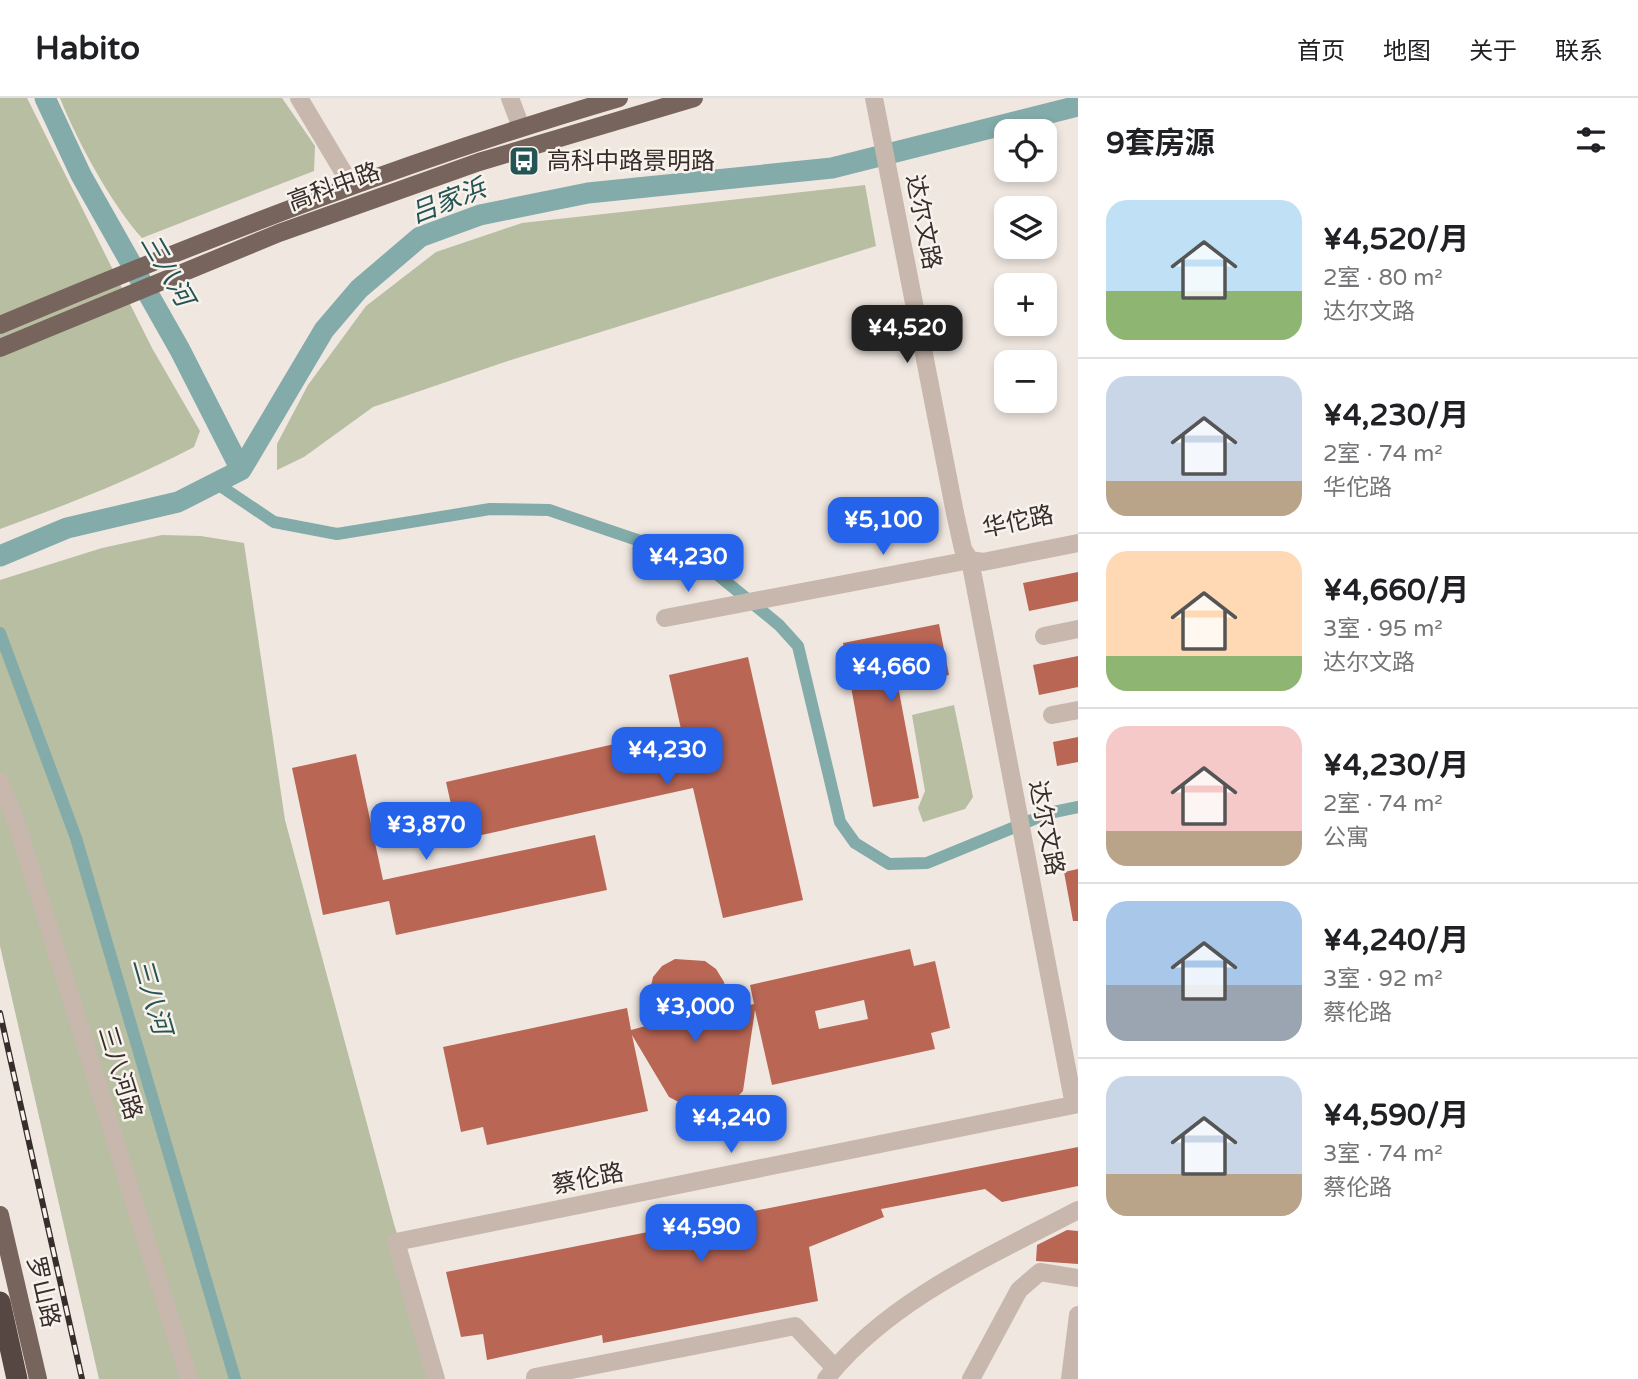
<!DOCTYPE html>
<html lang="zh">
<head>
<meta charset="utf-8">
<style>
  body { margin:0; font-family:"Varela Round","Noto Sans SC",sans-serif; background:#f2f2f2; color:#202124; height:100vh; display:flex; flex-direction:column; font-size:26px; white-space:nowrap }
  * { box-sizing:border-box; margin:0 }
  p { font-size:23px; color:#757577 }
  .icon { flex:none; width:38px; height:38px; fill:none; stroke:currentColor; stroke-width:2; stroke-linecap:round; stroke-linejoin:round }
  .map { position:relative; flex:1; overflow:hidden }
  .panel { display:flex; flex-direction:column; background:#fff; width:560px }
  .panel>* { flex:none }
  .controls { position:absolute; left:994px; top:21px; display:grid; gap:14px }
  .controls a { display:grid; place-items:center; width:63px; height:63px; border-radius:14px; background:#fff; box-shadow:0 4px 10px #0003; font-size:35px }
  .price { position:absolute; translate:-50% -60px; padding:0 16px; border-radius:14px; background:#2563eb; color:#fff; font-size:23px; line-height:46px; filter:drop-shadow(0 2px 4px #0008) }
  .price::after { content:''; position:absolute; left:50%; top:42px; width:21px; height:16px; margin-left:-10px; background:inherit; clip-path:polygon(0 0,100% 0,50% 100%) }
  .price.current { background:#222; color:#fff }
  ul { padding:0; list-style:none }
  li { display:flex; align-items:center; gap:21px; height:175px; padding:0 28px }
  li+li { border-top:2px solid #e0e0e0 }
  li span { display:grid; place-items:center; flex:none; width:196px; height:140px; border-radius:21px; color:#555 }
  li>.icon { margin-inline-start:auto }
  span .icon { width:84px; height:84px; fill:#fffc; stroke-width:1 }
  li b { font-size:30px }
  h2 { display:flex; justify-content:space-between; align-items:center; height:84px; padding:0 28px; font-size:30px }
  header { display:flex; align-items:center; gap:42px; box-sizing:border-box; height:98px; padding:0 35px; background:#fff; border-bottom:2px solid #e0e0e0 }
  header strong { font-size:33px }
  nav { display:flex; gap:38px; margin-inline-start:auto; font-size:24px }
  main { display:flex; flex:1; min-height:0 }
  .map>svg:first-child { display:block }
  .green { fill:#b7bea1 }
  .lines { fill:none; stroke-linecap:round; stroke-linejoin:round }
  .canal { stroke:#82aba9; stroke-width:12 }
  .river { stroke:#82aba9; stroke-width:21 }
  .building { fill:#b96655; fill-rule:evenodd }
  .minor { stroke:#c7b7ad; stroke-width:18 }
  .major { stroke:#77645d; stroke-width:18 }
  .highway { stroke:#564743; stroke-width:21 }
  .rail-casing { stroke:#372d2b; stroke-width:6 }
  .rail { stroke:#f8f2ec; stroke-width:3.5; stroke-dasharray:10; stroke-linecap:butt }
  .labels { text-anchor:middle; dominant-baseline:central; stroke-width:5; stroke-linejoin:round; paint-order:stroke }
  .poi-label { font-size:24px; fill:#372d2b; stroke:#f8f2ec; text-anchor:start }
  .street-label { font-size:24px; fill:#372d2b; stroke:#f8f2ec }
  .water-label { font-size:26px; font-style:italic; fill:#245453; stroke:#f8f2ec }
</style>
</head>
<body>
<header>
<strong>Habito</strong>
<nav><a>首页</a><a>地图</a><a>关于</a><a>联系</a></nav>
</header>
<main>
<div class="map">
<svg width="1078" height="1281" viewBox="0 0 1078 1281">
  <rect width="100%" height="100%" fill="#f0e7e0"/>
  <path class="green" d="M0,0H27L152,250L200,333L194,349C131,382 66,407 0,431Z
    M60,0H282L315,48L314,73L142,140C113,109 76,41 60,0Z
    M865,87L876,148L511,262L373,309L304,359L277,372V346L308,287L366,208L436,154L522,125Z
    M162,437L201,438L244,445L285,722L394,1126L442,1281H99L0,848V482L102,450Z
    M954,607L973,699L965,711L923,724L918,710L925,693L912,617Z"/>
  <g class="lines">
    <path class="canal" d="M216,385L274,424L337,436L490,411L549,412L702,464L779,527L798,548L840,724L855,745L889,766L927,765L1049,715L1078,709
      M0,535L76,740L235,1281"/>
    <path class="river" d="M45,0L81,77L180,252L241,372
      M0,458L67,430L178,404L241,372L324,232L359,191L420,139L480,117L588,95L832,70L1078,8"/>
  </g>
  <path class="building" d="M1078,474V503L1029,513L1023,485Z
    M939,526L949,577L898,588L919,700L873,709L843,545Z
    M1078,558V589L1039,597L1033,567Z
    M748,559L803,802L723,820L693,690L459,742L446,684L681,631L669,577Z
    M1078,639V664L1057,668L1053,644Z
    M356,656L383,782L595,737L607,792L396,837L389,803L323,817L292,670Z
    M1078,771V823H1073L1064,774Z
    M910,851L914,868L935,863L950,930L931,935L935,951L772,987L755,912L743,993L732,1004L718,1010L698,1014L669,999L632,937L648,1013L487,1047L483,1029L461,1034L443,949L627,910L631,932L653,926L648,901L653,879L662,868L675,861L705,863L716,871L724,884L730,911L754,906L750,887ZM864,902L868,921L819,931L815,913Z
    M1078,1049V1088L1002,1104L985,1091L881,1111L884,1119L809,1149L818,1203L603,1245L602,1237L487,1262L483,1236L461,1239L446,1174Z
    M1067,1132L1078,1133V1166L1036,1163L1037,1147Z"/>
  <g class="lines">
    <path class="minor" d="M299,0L351,87
      M510,0L521,29
      M874,0L955,415L963,451L970,462L1074,1007
      M665,520L970,462L983,464L1078,445
      M1044,538L1078,531
      M1052,617L1078,612
      M0,684L16,723L189,1281
      M535,1279L795,1228L835,1270
      M436,1281L396,1144L1078,1006
      M826,1281C889,1202 990,1158 1078,1112
      M971,1281L1019,1192L1040,1174L1078,1180
      M1070,1281L1078,1217"/>
    <path class="major" d="M0,227C203,142 407,62 619,0
      M0,250L279,135L479,64L694,0
      M0,1117L38,1281"/>
    <path class="highway" d="M0,1204L17,1281"/>
    <g class="rail-casing">
      <path id="rail" d="M0,915L82,1281"/>
    </g>
    <use href="#rail" class="rail"/>
  </g>
  <defs>
    <g id="bus-square" transform="scale(1.575)"><rect x="-9" y="-9" width="18" height="18" rx="4" fill="#245453" stroke="#f8f2ec"/><path d="M-5-6H5V4H4V6H2V4H-2V6H-4V4H-5ZM-3.5-4V0h7V-4ZM-3.5 1.2v1.5H-2V1.2ZM2 1.2v1.5H3.5V1.2Z" fill="#fff"/></g>
  </defs>
  <g fill-rule="evenodd">
    <use href="#bus-square" x="524" y="63"/>
  </g>
  <g class="labels">
    <g class="poi-label">
      <text x="547" y="63">高科中路景明路</text>
    </g>
    <g class="street-label">
      <text transform="translate(334 89) rotate(-20)">高科中路</text>
      <text transform="translate(923 124) rotate(79)">达尔文路</text>
      <text transform="translate(1018 424) rotate(-12)">华佗路</text>
      <text transform="translate(1046 730) rotate(79)">达尔文路</text>
      <text transform="translate(120 975) rotate(73)">三八河路</text>
      <text transform="translate(588 1081) rotate(-11)">蔡伦路</text>
      <text transform="translate(43 1194) rotate(77)">罗山路</text>
    </g>
    <g class="water-label">
      <text transform="translate(448 103) rotate(-21)">吕家浜</text>
      <text transform="translate(167 172) rotate(60)">三八河</text>
      <text transform="translate(152 898) rotate(74)">三八河</text>
    </g>
  </g>
</svg>
<div class="controls">
<a><svg class="icon" aria-label="locate" viewBox="0 0 24 24"><circle cx="12" cy="12" r="6"/><path d="M12 2v4M12 18v4M2 12h4M18 12h4"/></svg></a>
<a><svg class="icon" aria-label="layers" viewBox="0 0 24 24"><path d="M12 4l9 5-9 5-9-5zM3 14l9 5 9-5"/></svg></a>
<a>+</a>
<a>−</a>
</div>
<b class="price current" style="left:907px;top:267px">¥4,520</b>
<b class="price" style="left:883px;top:459px">¥5,100</b>
<b class="price" style="left:688px;top:496px">¥4,230</b>
<b class="price" style="left:891px;top:606px">¥4,660</b>
<b class="price" style="left:667px;top:689px">¥4,230</b>
<b class="price" style="left:426px;top:764px">¥3,870</b>
<b class="price" style="left:695px;top:946px">¥3,000</b>
<b class="price" style="left:731px;top:1057px">¥4,240</b>
<b class="price" style="left:701px;top:1166px">¥4,590</b>
</div>
<section class="panel">
<h2>9套房源<svg class="icon" aria-label="filters" viewBox="0 0 24 24"><path d="M4 7h16M4 17h16"/><circle cx="9" cy="7" r="2"/><circle cx="15" cy="17" r="2"/></svg></h2>
<ul>
<li><span style="background:linear-gradient(#bfe0f5 65%,#8fb573 0)"><svg class="icon" aria-label="home" viewBox="0 0 24 24"><path d="M3 11l9-7 9 7M6 9v11h12V9"/></svg></span><div><b>¥4,520/月</b><p>2室 · 80 m²</p><p>达尔文路</p></div></li>
<li><span style="background:linear-gradient(#c9d6e8 75%,#b9a48a 0)"><svg class="icon" aria-label="home" viewBox="0 0 24 24"><path d="M3 11l9-7 9 7M6 9v11h12V9"/></svg></span><div><b>¥4,230/月</b><p>2室 · 74 m²</p><p>华佗路</p></div></li>
<li><span style="background:linear-gradient(#ffd9b3 75%,#8fb573 0)"><svg class="icon" aria-label="home" viewBox="0 0 24 24"><path d="M3 11l9-7 9 7M6 9v11h12V9"/></svg></span><div><b>¥4,660/月</b><p>3室 · 95 m²</p><p>达尔文路</p></div></li>
<li><span style="background:linear-gradient(#f6c9c9 75%,#b9a48a 0)"><svg class="icon" aria-label="home" viewBox="0 0 24 24"><path d="M3 11l9-7 9 7M6 9v11h12V9"/></svg></span><div><b>¥4,230/月</b><p>2室 · 74 m²</p><p>公寓</p></div></li>
<li><span style="background:linear-gradient(#a9c7e8 60%,#9aa5b1 0)"><svg class="icon" aria-label="home" viewBox="0 0 24 24"><path d="M3 11l9-7 9 7M6 9v11h12V9"/></svg></span><div><b>¥4,240/月</b><p>3室 · 92 m²</p><p>蔡伦路</p></div></li>
<li><span style="background:linear-gradient(#c9d6e8 70%,#b9a48a 0)"><svg class="icon" aria-label="home" viewBox="0 0 24 24"><path d="M3 11l9-7 9 7M6 9v11h12V9"/></svg></span><div><b>¥4,590/月</b><p>3室 · 74 m²</p><p>蔡伦路</p></div></li>
</ul>
</section>
</main>
</body>
</html>
